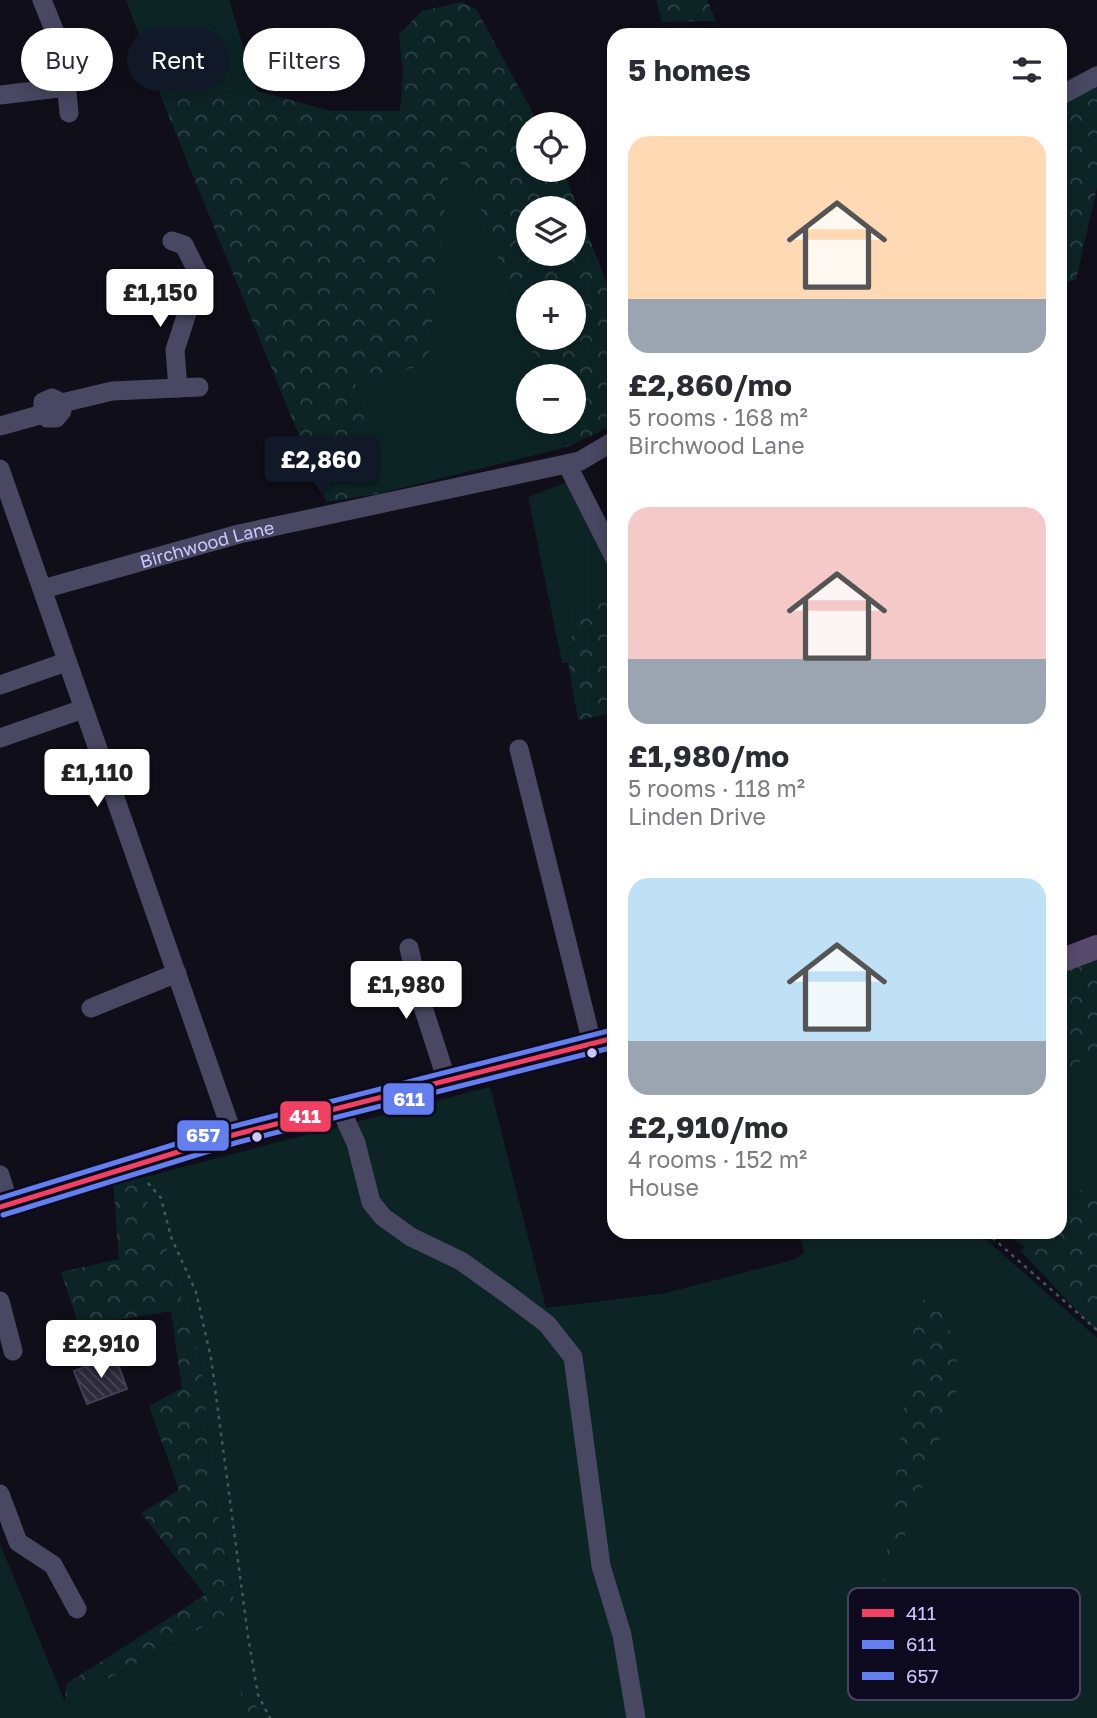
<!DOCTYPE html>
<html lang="en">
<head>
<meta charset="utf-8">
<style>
  body { margin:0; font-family:"Golos Text",sans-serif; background:#f7f7f7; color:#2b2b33; height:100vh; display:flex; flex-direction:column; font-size:26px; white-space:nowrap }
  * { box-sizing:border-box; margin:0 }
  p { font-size:23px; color:#7c7c81 }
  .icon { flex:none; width:38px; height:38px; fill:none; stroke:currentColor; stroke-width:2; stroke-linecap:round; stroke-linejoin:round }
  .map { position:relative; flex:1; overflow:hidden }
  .side { position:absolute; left:607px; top:28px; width:460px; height:1211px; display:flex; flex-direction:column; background:#fff; border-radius:21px; box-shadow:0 4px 18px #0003 }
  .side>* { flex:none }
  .banner { position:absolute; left:21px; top:28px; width:481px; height:63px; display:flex; gap:14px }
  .fabs { position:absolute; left:516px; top:112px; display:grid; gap:14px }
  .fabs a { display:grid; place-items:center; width:70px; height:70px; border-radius:50%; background:#fff; box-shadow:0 4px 18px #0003; font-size:35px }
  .price { position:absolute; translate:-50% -60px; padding:0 16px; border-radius:7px; background:#fff; color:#222; font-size:23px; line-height:46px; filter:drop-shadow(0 2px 4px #0008) }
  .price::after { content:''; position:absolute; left:50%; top:42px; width:21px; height:16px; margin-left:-10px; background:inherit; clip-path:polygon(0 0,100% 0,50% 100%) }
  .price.on { background:#111827; color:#fff }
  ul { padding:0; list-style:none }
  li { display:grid; align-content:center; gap:14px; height:371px; padding:0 21px }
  li span { display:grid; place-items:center; height:217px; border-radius:21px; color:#555 }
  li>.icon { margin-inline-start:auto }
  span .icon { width:126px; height:126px; fill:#fffc; stroke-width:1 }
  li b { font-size:30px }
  h2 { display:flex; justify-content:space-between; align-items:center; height:84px; padding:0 21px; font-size:30px }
  .tag { padding:0 24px; border-radius:32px; background:#fff; box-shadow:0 4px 18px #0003; font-size:24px; line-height:63px }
  .tag.on { background:#111827; color:#fff }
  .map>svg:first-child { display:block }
  .green { fill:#0d2425 }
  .forest { fill:url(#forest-crowns); fill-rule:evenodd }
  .building { fill:url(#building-back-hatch); stroke:#433f58; stroke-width:2 }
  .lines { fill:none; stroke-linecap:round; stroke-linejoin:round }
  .path { stroke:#445565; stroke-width:2.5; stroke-dasharray:3.5 5; stroke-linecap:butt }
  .minor { stroke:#494863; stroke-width:19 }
  .major { stroke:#574a6d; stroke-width:24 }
  .bus-1-casing { stroke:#0d091e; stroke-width:10 }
  .bus-2-casing { stroke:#0d091e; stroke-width:10 }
  .bus-3-casing { stroke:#0d091e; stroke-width:10 }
  .bus-1 { stroke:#f24062; stroke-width:5 }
  .bus-2 { stroke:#627eef; stroke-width:5 }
  .bus-3 { stroke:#627eef; stroke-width:5 }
  .bus-dot { fill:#cdc6ff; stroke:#0d091e; stroke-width:2.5 }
  .labels { text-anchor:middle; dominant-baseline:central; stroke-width:7; stroke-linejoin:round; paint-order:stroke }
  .street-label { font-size:18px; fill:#cdc6ff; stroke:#0d091e }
  .key { fill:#0d091e; stroke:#474262; stroke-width:2 }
  .key-label { font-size:19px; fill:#cdc6ff }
  .line-badge { stroke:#0d091e; stroke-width:2.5 }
  .badge-label { font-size:19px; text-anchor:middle; font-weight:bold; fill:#fff }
</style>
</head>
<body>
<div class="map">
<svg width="1097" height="1718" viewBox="0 0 1097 1718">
  <defs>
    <pattern id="forest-crowns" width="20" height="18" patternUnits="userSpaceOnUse" patternTransform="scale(1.75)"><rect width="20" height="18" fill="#0d2425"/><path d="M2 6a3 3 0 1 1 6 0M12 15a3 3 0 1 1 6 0" fill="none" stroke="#2f4246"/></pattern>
    <pattern id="building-back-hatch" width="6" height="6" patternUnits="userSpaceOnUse" patternTransform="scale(1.75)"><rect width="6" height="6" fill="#2e2b3d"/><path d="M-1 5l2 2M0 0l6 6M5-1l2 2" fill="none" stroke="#4b485a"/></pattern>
  </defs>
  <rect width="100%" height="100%" fill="#100e19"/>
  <path class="green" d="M126,0H229L257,91L161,97Z
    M450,149L468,174L541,376H528V422H558L567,447L382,493L355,381L428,364Z
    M576,479L614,557V589L576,612L568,663H562L528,497Z
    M1097,1050V1173L1061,1211L1060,1075Z
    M490,1087L546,1308L666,1293L796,1259L804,1252L799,1232H978L1097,1338V1718H0V1544L65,1702L236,1609L211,1477L202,1367L165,1243L137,1179Z
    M1001,1232H1040L1026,1247Z"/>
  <path class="forest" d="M656,0H707L716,21L662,22Z
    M462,2L476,9L539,124H528V170H563L614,302V425L567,447L558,422H574V376H541L468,174L451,150L428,364L355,382L382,493L326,502L161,97L257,91L331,111H400L403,75L399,34L422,11ZM574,208V254H528V208ZM528,292H574V338H528Z
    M1097,65V187L1076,280L1061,284L1060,83Z
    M614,589V734L610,714L578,720L568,663L576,612Z
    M1097,947V1050L1061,1075L1060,962Z
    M1097,1173V1332L1021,1251L1040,1232H1060L1061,1211Z
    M137,1179L165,1243L202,1367L211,1477L236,1609L65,1702L66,1684L205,1595L141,1513L179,1490L149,1406L182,1388L171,1311L79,1326L61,1272L119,1259L113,1182Z
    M938,1284L961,1378L906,1533L883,1585L916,1309Z
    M241,1677L262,1718H246L241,1705Z"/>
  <path class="building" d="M115,1356L127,1389L87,1404L74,1371Z"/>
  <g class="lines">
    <path class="path" d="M148,1183L161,1198L171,1237L196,1292L211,1358L248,1636L258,1695L270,1718
      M986,1232L1097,1330"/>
    <g class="minor">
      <path d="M42,0L63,52L69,113"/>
      <path d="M0,95L67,87"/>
      <path d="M1060,96L1097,76"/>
      <path d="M172,241L184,245L202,281L189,307L175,350L178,388"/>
      <path d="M62,403V411L56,418H47L43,414V402L52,398L62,403L112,391L199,387"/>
      <path d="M0,426L43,414"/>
      <path d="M567,464L614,557"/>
      <path d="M0,469L233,1135"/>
      <path id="s1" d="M43,589L239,534L580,461L614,441"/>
      <path d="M0,685L66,662"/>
      <path d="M0,738L83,709"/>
      <path d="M519,749L592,1043"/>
      <path d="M409,948L423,1007L447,1081"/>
      <path d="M91,1008L177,973"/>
      <path d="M340,1108L356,1143L371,1202L383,1217L411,1237L461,1261L510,1296L547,1324L573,1357L601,1566L622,1635L636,1718"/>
      <path d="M0,1175L9,1204"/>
      <path d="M0,1301L13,1351"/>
      <path d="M0,1494L18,1542L53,1565L77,1609"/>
    </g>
    <path class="major" d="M1060,961L1097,947
      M0,1207L233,1135L614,1038"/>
    <g class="bus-1-casing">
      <path id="bus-1" d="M0,1207L233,1135L614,1038"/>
    </g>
    <g class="bus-2-casing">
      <path id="bus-2" d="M3,1215L235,1143L614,1047"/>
    </g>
    <g class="bus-3-casing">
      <path id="bus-3" d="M0,1198L231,1127L612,1030"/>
    </g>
    <use href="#bus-1" class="bus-1"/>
    <use href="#bus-2" class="bus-2"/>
    <use href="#bus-3" class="bus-3"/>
  </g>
  <g class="bus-dot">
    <circle cx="592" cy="1053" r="6"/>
    <circle cx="257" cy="1137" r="6"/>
  </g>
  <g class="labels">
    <g class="street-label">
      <text stroke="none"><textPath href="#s1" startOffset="170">Birchwood Lane</textPath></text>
    </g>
  </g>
  <rect x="848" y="1588" width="232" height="112" rx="10" class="key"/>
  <rect x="862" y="1609" width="32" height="8" fill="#f24062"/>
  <rect x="862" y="1640" width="32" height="9" fill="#627eef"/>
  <rect x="862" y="1672" width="32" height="8" fill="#627eef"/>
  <g class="key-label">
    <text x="906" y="1620">411</text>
    <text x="906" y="1651">611</text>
    <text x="906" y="1683">657</text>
  </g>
  <g class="line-badge">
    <rect x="382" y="1082" width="53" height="34" rx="7" fill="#627eef"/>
    <rect x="279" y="1100" width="53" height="33" rx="7" fill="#f24062"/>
    <rect x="176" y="1119" width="54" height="33" rx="7" fill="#627eef"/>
  </g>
  <g class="badge-label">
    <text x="409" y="1106">611</text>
    <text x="305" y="1123">411</text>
    <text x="203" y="1142">657</text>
  </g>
</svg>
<div class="fabs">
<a><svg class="icon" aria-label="locate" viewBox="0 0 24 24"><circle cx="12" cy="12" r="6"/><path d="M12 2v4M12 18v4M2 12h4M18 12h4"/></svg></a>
<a><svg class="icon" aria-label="layers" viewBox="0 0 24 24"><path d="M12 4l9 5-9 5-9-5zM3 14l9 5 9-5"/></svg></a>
<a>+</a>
<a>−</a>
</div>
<b class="price" style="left:160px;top:329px">£1,150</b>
<b class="price on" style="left:321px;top:496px">£2,860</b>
<b class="price" style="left:97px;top:809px">£1,110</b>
<b class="price" style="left:406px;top:1021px">£1,980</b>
<b class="price" style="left:101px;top:1380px">£2,910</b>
<div class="banner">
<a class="tag">Buy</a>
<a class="tag on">Rent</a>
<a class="tag">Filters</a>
</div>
<section class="side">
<h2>5 homes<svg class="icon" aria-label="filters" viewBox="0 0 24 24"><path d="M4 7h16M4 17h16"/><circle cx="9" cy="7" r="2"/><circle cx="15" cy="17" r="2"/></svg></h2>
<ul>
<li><span style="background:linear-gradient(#ffd9b3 75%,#9aa5b1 0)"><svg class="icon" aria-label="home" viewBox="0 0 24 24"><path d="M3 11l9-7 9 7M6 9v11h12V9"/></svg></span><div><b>£2,860/mo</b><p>5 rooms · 168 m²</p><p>Birchwood Lane</p></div></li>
<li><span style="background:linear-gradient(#f6c9c9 70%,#9aa5b1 0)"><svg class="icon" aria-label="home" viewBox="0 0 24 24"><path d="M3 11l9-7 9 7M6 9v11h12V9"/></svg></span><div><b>£1,980/mo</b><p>5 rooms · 118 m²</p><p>Linden Drive</p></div></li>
<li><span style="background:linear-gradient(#bfe0f5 75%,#9aa5b1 0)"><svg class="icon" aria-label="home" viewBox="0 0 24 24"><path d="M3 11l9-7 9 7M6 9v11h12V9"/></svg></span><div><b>£2,910/mo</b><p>4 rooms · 152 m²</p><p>House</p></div></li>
</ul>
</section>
</div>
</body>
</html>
